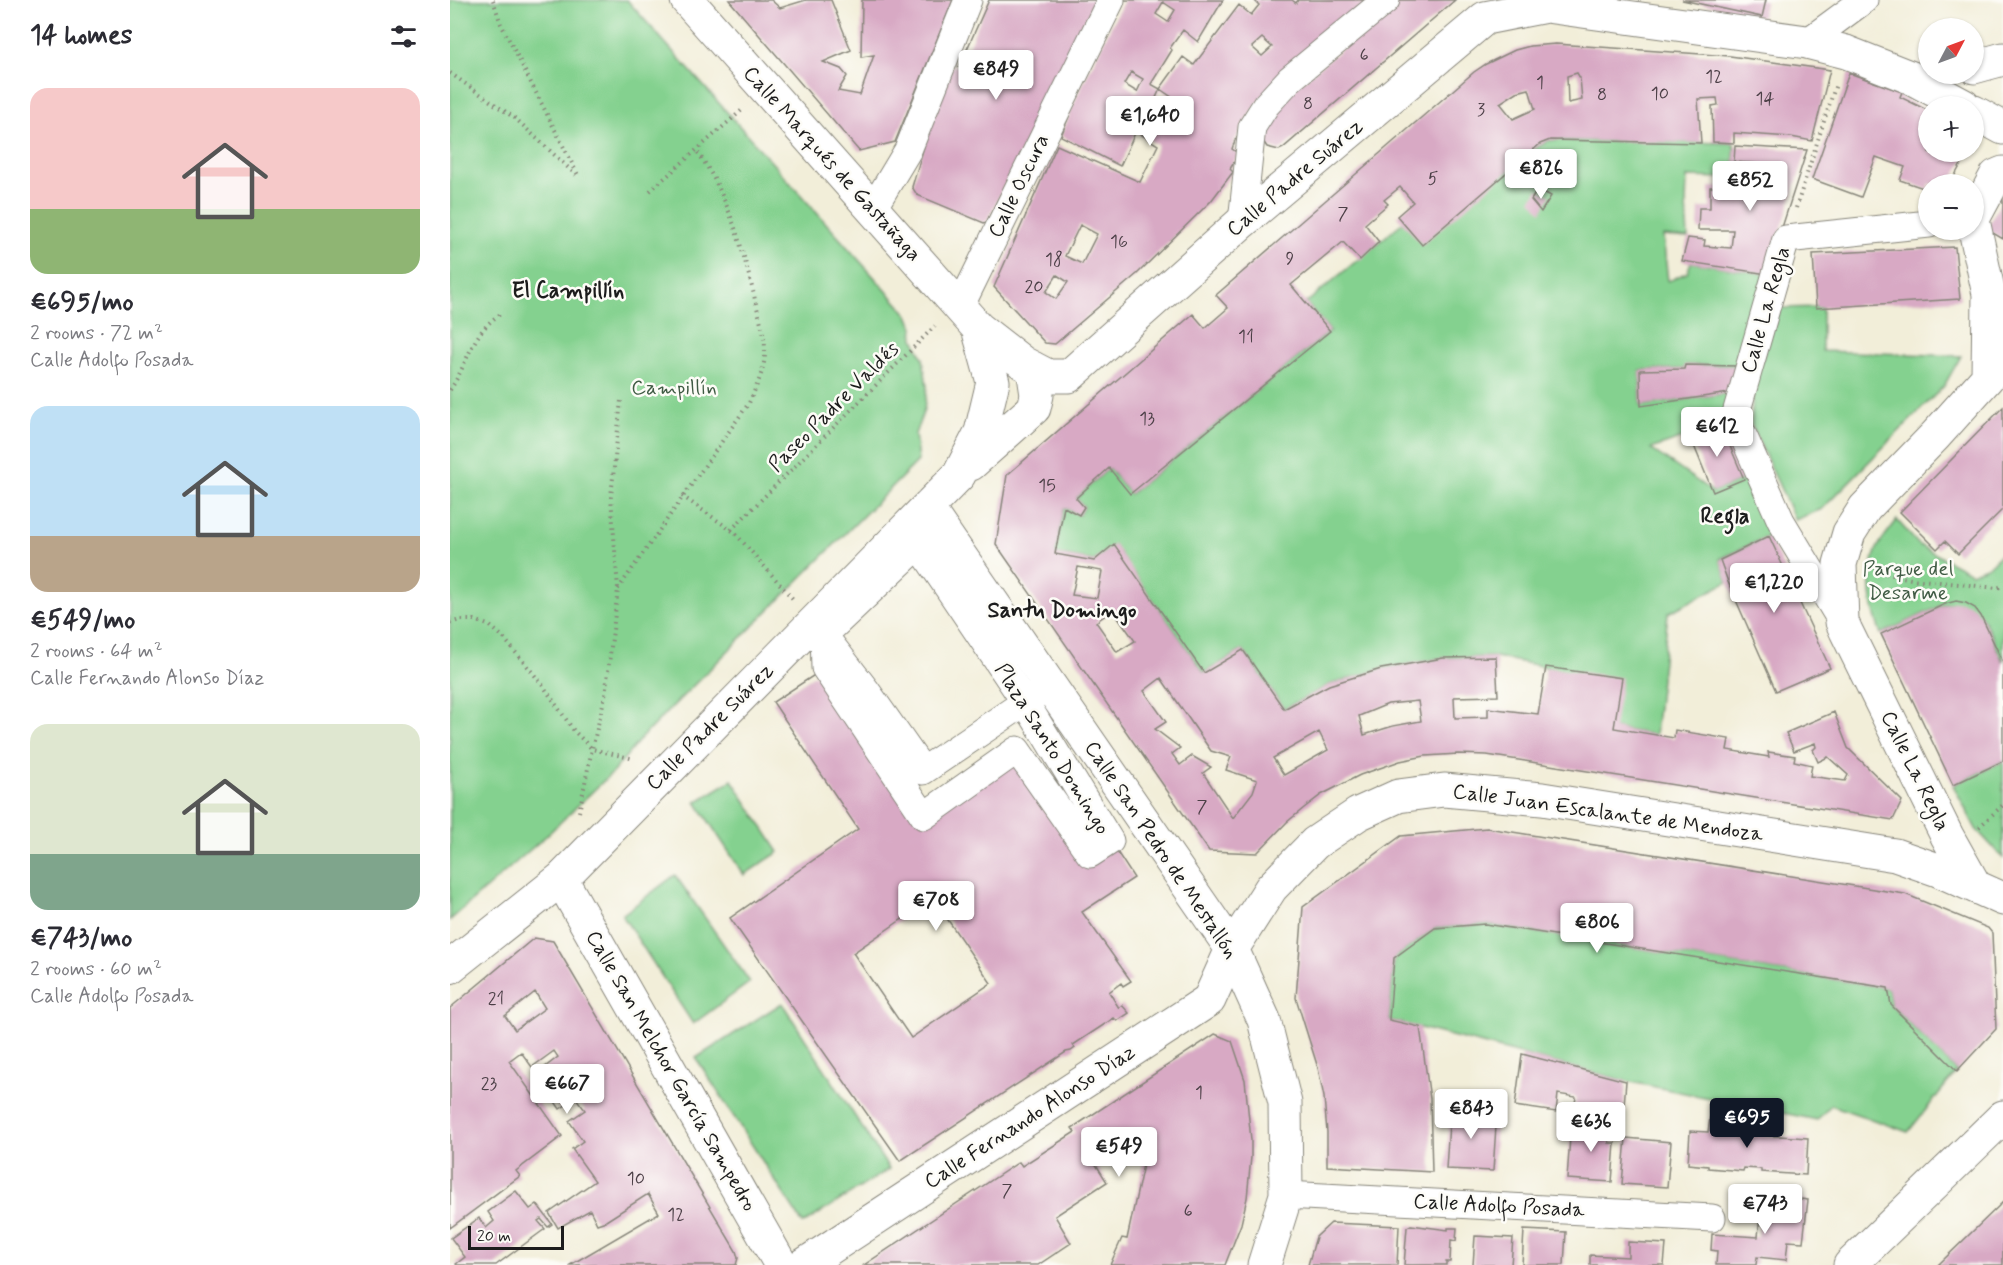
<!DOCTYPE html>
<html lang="en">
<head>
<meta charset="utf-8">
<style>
  body { margin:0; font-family:Mynerve,sans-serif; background:#f7f7f7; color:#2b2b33; height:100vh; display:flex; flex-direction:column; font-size:22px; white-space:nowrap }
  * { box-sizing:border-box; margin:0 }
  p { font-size:20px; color:#7c7c81 }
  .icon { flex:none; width:33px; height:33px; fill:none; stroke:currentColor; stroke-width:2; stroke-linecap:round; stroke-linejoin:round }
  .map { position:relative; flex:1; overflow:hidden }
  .side { display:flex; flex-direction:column; background:#fff; width:450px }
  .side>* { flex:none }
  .needle { width:39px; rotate:49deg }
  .controls { position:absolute; left:1468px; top:18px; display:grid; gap:12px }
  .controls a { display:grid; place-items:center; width:66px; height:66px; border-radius:50%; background:#fff; box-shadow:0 2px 4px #0004; font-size:30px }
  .scale { position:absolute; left:18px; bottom:15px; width:96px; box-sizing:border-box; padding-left:6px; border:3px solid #1c1c1c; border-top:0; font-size:16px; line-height:21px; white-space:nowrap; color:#1c1c1c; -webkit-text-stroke:4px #fdfcf7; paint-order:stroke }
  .price { position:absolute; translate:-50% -51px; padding:0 14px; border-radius:6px; background:#fff; color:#222; font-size:20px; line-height:39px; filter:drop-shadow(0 2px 3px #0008) }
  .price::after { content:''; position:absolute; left:50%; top:36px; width:18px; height:14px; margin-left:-9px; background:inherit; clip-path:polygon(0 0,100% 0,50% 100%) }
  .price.active { background:#111827; color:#fff }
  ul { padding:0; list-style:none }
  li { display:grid; align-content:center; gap:12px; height:318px; padding:0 30px }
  li span { display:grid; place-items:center; height:186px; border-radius:18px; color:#555 }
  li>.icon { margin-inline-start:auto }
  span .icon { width:108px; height:108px; fill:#fffc; stroke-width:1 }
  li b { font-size:26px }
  h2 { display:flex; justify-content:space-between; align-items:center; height:72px; padding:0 30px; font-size:26px }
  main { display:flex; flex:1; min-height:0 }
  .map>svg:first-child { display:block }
  .green { fill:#84d18f; stroke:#507656; stroke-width:1.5 }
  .building { fill:#d8a9c4; fill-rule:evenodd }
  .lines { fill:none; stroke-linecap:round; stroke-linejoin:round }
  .pedestrian-casing { stroke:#87857a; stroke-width:29 }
  .minor-casing { stroke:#87857a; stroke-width:35 }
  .path { stroke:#87857a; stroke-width:4; stroke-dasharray:1.5 4.5; stroke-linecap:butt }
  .pedestrian { stroke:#fff; stroke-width:27 }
  .minor { stroke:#fff; stroke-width:33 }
  .labels { text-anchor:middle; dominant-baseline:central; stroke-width:5; stroke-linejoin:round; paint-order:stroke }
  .number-label { font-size:18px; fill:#4b3f46 }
  .street-label { font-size:21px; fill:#1c1c1c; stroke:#fdfcf7 }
  .park-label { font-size:21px; fill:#405b44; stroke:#fdfcf7 }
  .neighbourhood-label { font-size:22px; font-weight:bold; fill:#1c1c1c; stroke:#fdfcf7 }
</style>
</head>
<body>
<main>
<section class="side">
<h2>14 homes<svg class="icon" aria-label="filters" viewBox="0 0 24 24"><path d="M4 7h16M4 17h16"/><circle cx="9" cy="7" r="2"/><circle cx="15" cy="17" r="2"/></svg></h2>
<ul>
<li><span style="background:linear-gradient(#f6c9c9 65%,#8fb573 0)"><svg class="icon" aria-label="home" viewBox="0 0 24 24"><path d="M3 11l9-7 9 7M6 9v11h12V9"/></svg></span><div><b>€695/mo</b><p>2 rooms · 72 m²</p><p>Calle Adolfo Posada</p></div></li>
<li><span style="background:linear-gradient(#bfe0f5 70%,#b9a48a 0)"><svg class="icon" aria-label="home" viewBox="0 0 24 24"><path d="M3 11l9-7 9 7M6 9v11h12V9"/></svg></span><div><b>€549/mo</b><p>2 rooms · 64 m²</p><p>Calle Fernando Alonso Díaz</p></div></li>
<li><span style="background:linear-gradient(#dfe7d0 70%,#7fa58c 0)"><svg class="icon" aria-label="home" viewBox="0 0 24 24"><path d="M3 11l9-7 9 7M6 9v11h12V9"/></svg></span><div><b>€743/mo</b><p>2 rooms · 60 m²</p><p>Calle Adolfo Posada</p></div></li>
</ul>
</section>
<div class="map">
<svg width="1553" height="1265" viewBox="0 0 1553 1265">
  <rect width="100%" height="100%" fill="#fdfcf7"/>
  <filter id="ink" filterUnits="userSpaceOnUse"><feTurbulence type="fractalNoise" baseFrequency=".0167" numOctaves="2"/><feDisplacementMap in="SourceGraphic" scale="12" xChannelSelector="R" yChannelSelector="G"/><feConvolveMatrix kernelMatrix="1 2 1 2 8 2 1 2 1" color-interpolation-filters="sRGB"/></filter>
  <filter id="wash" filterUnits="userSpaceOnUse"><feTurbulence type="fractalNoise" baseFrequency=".008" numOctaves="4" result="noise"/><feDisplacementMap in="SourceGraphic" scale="24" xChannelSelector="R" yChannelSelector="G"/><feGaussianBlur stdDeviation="1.35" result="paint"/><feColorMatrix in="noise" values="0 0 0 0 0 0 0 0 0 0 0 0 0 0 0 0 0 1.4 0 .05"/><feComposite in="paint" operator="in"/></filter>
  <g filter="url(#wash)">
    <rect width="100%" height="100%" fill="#f2eed9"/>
    <path class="green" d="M0,0H177L458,315L463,327L464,339L473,358L477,387L474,410L465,434L468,461L192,737L164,771L96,836L0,920Z
      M1100,140L1284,143V162L1310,164L1313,169L1312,179L1237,177L1236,204L1238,238L1213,236L1218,281C1226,279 1230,274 1237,273L1241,262L1317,274L1288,366L1236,365L1234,369L1190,370L1191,406L1279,393L1271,425L1201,449L1263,492L1294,479L1319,536L1270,559L1278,582L1218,613L1205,735L1164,728L1096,667L1046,657L993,658L931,669L879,685L834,709L793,650L754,673L664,545L644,561L605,554L614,507L629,515L634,507L626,498L659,468L680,494L880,331L856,303L953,222Z
      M1372,307V351L1511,356L1494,386L1372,509L1345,520L1301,424L1304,381L1330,308Z
      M1447,520L1469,545L1521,573L1539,566L1553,552V662C1540,636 1532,594 1495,604L1431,634C1421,608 1416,579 1426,551C1430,540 1440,530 1447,520Z
      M1553,761V858L1526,829L1503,785Z
      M282,780L329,852L294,875L246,802Z
      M225,875L300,982L243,1024L172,915Z
      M1035,924L1438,988L1441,1005L1507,1071L1458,1132L1381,1105L1367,1120L1176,1081L939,1020L944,958L985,928Z
      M332,1003L439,1169L353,1224L246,1058Z"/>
    <g id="blocks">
      <path class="building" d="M279,0H321L330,8L356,0H381L401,50L373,62L391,69L397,76L388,91L410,95L424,55L411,57L412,0H503L445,142L409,151Z
        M539,0H647L537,221L534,223L467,195L462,187L479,130L502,65L509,67Z
        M674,0H773L748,42L733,30L720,48L722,50L701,84L710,89L733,57L744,65L789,5L801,15L809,5L804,0H842L846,3L848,0H923L811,98L785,140L782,149L789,154L780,169L783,172L761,201L687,274L605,344L595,343L544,287L607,145L690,182L708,145L686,131L670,166L611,136L628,94ZM713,2L725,10L718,22L706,14ZM812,38L822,47L812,56L802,47ZM681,72L693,79L687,92L674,84ZM710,89L723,98L711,116L701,109ZM630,225L647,234L632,264L615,256ZM607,275L618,282L606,299L596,292Z
        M950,0H1005L833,148L829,150L817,147L813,141L812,133L845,88Z
        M1232,0H1316L1312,17Z
        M1106,44L1280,56L1380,70L1362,141L1341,137L1284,133V143L1263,142L1262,106L1268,105L1267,98L1248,99L1251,143L1100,140L1090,144L972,245L947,216L963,202L950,187L934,200L938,204L915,224L929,242L910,260L893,242L841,285L880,331L680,494L659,468L626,498L634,507L629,515L614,507L605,554L644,561L664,544L754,673L793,650L834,709L879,685L931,669L993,658L1046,657L1048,696L1004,697L1005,718L1038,717V708L1088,714L1096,667L1172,678L1164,728L1224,738L1225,730L1279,739L1277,750L1319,757L1318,752L1345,756L1344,761L1362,765L1360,776L1395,781L1398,775L1378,757L1368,762L1363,750L1366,747L1365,743L1344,751L1336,733L1384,712L1398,748L1452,801L1443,820L1037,755L1008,754L975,756L950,761L910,775L871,795L854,808L837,822L807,853L759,851L546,544L557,475L743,314L755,328L778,308L766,295L1024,72L1036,64L1065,50L1080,46ZM1127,73L1130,78L1132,100L1118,103L1117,76ZM1079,89L1085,109L1063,119L1050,103L1067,92ZM628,567L652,571L647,598L622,595ZM663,610L685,641L667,652L646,622ZM711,678L761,751L781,757L776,770L807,780L803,792L783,818L753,773L761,767L742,756L730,765L722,754L730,748L705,729L716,722L694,691ZM968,701L971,721L943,726L914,735L909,716L938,704ZM869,732L878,750L834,775L823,758Z
        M1399,73L1452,92L1450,97L1479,111V152H1518L1500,184H1479V190L1450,180L1455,167L1426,157L1411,197L1362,179Z
        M1285,146L1357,150L1317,274L1232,261L1238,238L1255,240L1254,246L1281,248L1283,230H1248L1249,208H1260V187H1304L1305,179H1312L1313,169L1310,164L1284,162Z
        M1088,189L1101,196L1091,212L1081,200Z
        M1553,198V239L1536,229Z
        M1505,247L1510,299L1366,308L1363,254Z
        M1235,365L1288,366L1279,393L1191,406L1190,370L1234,369Z
        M1553,407V509L1508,554L1495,541L1487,549L1450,512Z
        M1271,425L1294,479L1263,492L1240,436Z
        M1319,536L1380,668L1326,691L1278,582L1270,560Z
        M1506,601L1516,603L1525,608L1531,616L1553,662V761L1503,785L1431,634L1495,604Z
        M375,668L474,816L567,750L640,854L660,841L684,878L632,912L681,981L673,986L671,983L659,992L669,1008L672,1005L679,1013L667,1021L664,1018L623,1045L625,1048L621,1051L616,1052L450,1161L280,918L408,829L323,702ZM483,898L541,983L461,1038L403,953Z
        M1037,828L1455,894L1538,928L1542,933L1546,1029L1507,1071L1441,1005L1438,988L1035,924L985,928L944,958L939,1020L970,1027L980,1099L982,1172L877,1166V1132L874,1097L868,1068L846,998L853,907L951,836Z
        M84,938L103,941L286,1251L288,1258L286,1265H120L209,1213L198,1194L156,1221L147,1224L140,1210L108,1228L99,1213L145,1181L122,1149L133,1141L119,1121L135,1110L126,1098L110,1109L86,1074L108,1057L104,1051L82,1067L71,1052L59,1061L112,1136L66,1171L70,1176L0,1228V1008ZM85,992L95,1008L65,1030L55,1016Z
        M765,1034L782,1041L795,1080L801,1140V1157L797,1198L791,1224L775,1265H660L672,1238L677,1239L696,1151L683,1158L674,1143L645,1163L657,1182L605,1216L621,1243L588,1265H414L569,1162L572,1166L625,1132L622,1128Z
        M1072,1054L1176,1081L1173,1118L1123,1116L1126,1097L1108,1094L1106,1112L1065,1106Z
        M1000,1108L1047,1111L1043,1171L996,1169Z
        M1260,1118L1296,1120V1134L1358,1138L1356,1175L1311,1172V1169L1294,1168L1293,1171L1258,1168V1166L1238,1164L1240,1131L1258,1132Z
        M1121,1123L1160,1126L1159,1143H1165L1162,1182L1117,1179Z
        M1176,1138L1221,1142L1217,1187L1172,1184Z
        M66,1191L80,1209L87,1204L102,1224L98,1227L91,1219L88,1221L95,1229L46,1265H7L6,1264L15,1257L1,1238L29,1218L36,1228L44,1221L38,1212Z
        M1334,1197L1358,1200L1353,1242L1338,1241L1336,1260L1307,1257L1306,1265H1266L1267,1251L1261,1250L1262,1234L1308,1237L1311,1204L1333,1207Z
        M1553,1202V1265H1488Z
        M881,1223L949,1226L947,1265H858L866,1237Z
        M961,1225L998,1230V1228H1007L1006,1241L1001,1240L1000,1262H996V1265H954L957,1227Z
        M1074,1230L1116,1232L1114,1265H1072Z
        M1025,1236L1063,1238L1061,1265H1023Z
        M1178,1242L1216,1244L1214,1265H1140V1255L1178,1257Z"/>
    </g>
  </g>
  <g filter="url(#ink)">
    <use href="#blocks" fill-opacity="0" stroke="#87857a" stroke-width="1.5"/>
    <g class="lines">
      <g class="pedestrian-casing">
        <path id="pedestrian" d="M1357,42L1414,0
          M422,210L458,150L518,0
          M792,222L802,127L816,105L840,79L936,0
          M510,307L661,0
          M469,545L575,702L660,841L640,854L567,750L474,816L375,668L374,635Z
          M1392,622L1331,521L1285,417L1336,239L1479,224
          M372,633L416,690L473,771L590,692
          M836,1195L1262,1218"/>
      </g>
      <g class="minor-casing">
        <path id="minor" d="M237,0L528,328L573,363L598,376H619L792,222L1035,18L1096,6L1357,42L1396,52L1462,78L1514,106
          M1524,67L1553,59
          M1524,112L1553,128
          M1524,217L1546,176L1553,173
          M1524,225L1539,294L1538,377
          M521,464L584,408L587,395L583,368
          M477,508L782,949L814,1020L835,1103L836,1195L814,1265
          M111,879L331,1265
          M1525,886L1497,836L1396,631L1392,622L1390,564L1399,533L1415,508L1485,436L1538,377
          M0,967L111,879L509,475L531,432L543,382L528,328
          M354,1265L759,1000L782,949L821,888L865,843L908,814L948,796L994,790L1092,799L1445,855L1488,870L1553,899
          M1400,1265L1553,1117"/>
      </g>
      <path class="path" d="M43,0L51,24L129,177
        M0,73L66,119L126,175
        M200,191L292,110
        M1346,208L1386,84
        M0,390C19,362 21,332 52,313
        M232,496L284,532L343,599
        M281,530L485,326
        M1424,571L1461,579L1547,588L1553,586
        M168,589L299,403C306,387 314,372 315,354C316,335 308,314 304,295C291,244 278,194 246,150
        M0,623L10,620H25L40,626L52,636L92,684L124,731L142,749L184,759
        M129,812L142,749L155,696L168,589L161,497L171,400
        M1529,827L1553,805"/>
      <use href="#pedestrian" class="pedestrian"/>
      <use href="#minor" class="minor"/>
    </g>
  </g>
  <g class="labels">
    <g class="number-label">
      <text x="914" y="55">6</text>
      <text x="1264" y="77">12</text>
      <text x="1090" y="83">1</text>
      <text x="1210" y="94">10</text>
      <text x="1152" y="95">8</text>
      <text x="1315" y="99">14</text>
      <text x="858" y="104">8</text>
      <text x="1031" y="110">3</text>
      <text x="983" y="179">5</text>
      <text x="893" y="214">7</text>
      <text x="669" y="242">16</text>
      <text x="840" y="259">9</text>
      <text x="604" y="260">18</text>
      <text x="584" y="287">20</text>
      <text x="796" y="337">11</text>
      <text x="697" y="419">13</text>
      <text x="597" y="486">15</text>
      <text x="752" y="807">7</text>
      <text x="46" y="999">21</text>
      <text x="39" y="1084">23</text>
      <text x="749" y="1093">1</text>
      <text x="186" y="1179">10</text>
      <text x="557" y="1191">7</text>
      <text x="738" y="1211">6</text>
      <text x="226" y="1215">12</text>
    </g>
    <g class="street-label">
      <text transform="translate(382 164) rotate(48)">Calle Marqués de Gastañaga</text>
      <text transform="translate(845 178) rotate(-40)">Calle Padre Suárez</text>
      <text transform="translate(569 186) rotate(-64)">Calle Oscura</text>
      <text transform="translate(1316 310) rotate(-74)">Calle La Regla</text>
      <text transform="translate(384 407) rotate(-45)">Paseo Padre Valdés</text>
      <text transform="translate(260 727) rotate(-45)">Calle Padre Suárez</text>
      <text transform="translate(602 749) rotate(58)">Plaza Santo Domingo</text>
      <text transform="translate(1465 771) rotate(64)">Calle La Regla</text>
      <text transform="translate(1158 813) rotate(8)">Calle Juan Escalante de Mendoza</text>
      <text transform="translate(711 850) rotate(56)">Calle San Pedro de Mestallón</text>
      <text transform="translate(221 1071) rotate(60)">Calle San Melchor García Sampedro</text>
      <text transform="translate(580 1117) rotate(-33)">Calle Fernando Alonso Díaz</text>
      <text transform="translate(1049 1206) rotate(3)">Calle Adolfo Posada</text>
    </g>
    <g class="park-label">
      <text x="224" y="388">Campillín</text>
      <text x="1458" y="569">Parque del<tspan x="1458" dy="24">Desarme</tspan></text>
    </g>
    <g class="neighbourhood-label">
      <text x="118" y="291">El Campillín</text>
      <text x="1275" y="517">Regla</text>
      <text x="612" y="611">Santu Domingo</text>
    </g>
  </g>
</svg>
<div class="controls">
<a><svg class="needle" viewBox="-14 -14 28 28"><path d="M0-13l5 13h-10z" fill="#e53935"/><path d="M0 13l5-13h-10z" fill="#7c7c81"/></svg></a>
<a>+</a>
<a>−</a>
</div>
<div class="scale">20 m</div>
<b class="price" style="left:546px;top:101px">€849</b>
<b class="price" style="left:700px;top:147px">€1,640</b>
<b class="price" style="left:1091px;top:200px">€826</b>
<b class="price" style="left:1300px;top:212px">€852</b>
<b class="price" style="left:1267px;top:458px">€612</b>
<b class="price" style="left:1324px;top:614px">€1,220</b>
<b class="price" style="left:486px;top:932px">€708</b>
<b class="price" style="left:1147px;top:954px">€806</b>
<b class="price" style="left:117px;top:1115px">€667</b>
<b class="price" style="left:1021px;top:1140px">€843</b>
<b class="price active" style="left:1297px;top:1149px">€695</b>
<b class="price" style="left:1141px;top:1153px">€636</b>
<b class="price" style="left:669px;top:1178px">€549</b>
<b class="price" style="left:1315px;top:1235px">€743</b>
</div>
</main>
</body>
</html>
